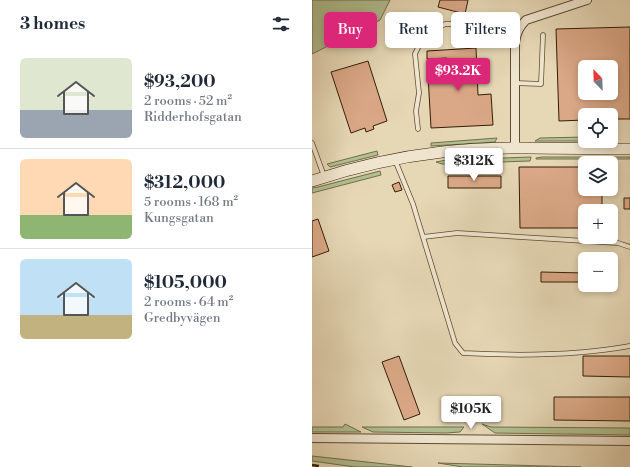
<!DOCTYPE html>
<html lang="en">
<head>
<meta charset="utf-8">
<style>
  body { margin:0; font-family:"Libre Bodoni",serif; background:#f6f6f7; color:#1f2937; height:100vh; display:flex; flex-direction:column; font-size:15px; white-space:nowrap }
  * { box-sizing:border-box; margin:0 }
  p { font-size:13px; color:#747a83 }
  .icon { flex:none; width:22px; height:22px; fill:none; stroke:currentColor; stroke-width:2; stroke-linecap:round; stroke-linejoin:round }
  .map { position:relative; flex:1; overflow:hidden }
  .side { display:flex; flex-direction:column; background:#fff; width:312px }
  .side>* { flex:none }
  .hud { position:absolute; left:12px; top:12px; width:246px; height:36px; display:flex; gap:8px }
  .needle { width:26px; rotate:337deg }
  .buttons { position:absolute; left:266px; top:60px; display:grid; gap:8px }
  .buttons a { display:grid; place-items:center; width:40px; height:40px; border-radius:6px; background:#fff; box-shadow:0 2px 6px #0003; font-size:20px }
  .price { position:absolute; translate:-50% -34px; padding:0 9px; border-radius:4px; background:#fff; color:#222; font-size:13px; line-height:26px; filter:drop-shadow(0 1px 2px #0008) }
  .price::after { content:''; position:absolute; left:50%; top:24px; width:12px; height:9px; margin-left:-6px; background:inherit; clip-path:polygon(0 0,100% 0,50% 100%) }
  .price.current { background:#db2777; color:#fff }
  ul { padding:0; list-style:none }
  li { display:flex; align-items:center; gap:12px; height:100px; padding:0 20px }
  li+li { border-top:1px solid #e0e1e3 }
  li span { display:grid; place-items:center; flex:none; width:112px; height:80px; border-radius:6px; color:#555 }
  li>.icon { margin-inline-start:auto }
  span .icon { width:48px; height:48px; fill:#fffc; stroke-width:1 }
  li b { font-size:17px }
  h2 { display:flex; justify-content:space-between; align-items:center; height:48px; padding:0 20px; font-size:17px }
  .chip { padding:0 14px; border-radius:6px; background:#fff; box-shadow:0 2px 6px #0003; font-size:14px; line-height:36px }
  .chip.current { background:#db2777; color:#fff }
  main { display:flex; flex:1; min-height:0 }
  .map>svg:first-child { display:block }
  .green { fill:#b1bf91; stroke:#726e4a }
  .building { fill:#daa886; stroke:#341d04; fill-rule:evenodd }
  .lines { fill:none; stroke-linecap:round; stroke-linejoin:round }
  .lane-casing { stroke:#604c30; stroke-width:5.5 }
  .street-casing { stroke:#604c30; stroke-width:10 }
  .secondary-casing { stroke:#341d04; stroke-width:12 }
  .lane { stroke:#efe5cf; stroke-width:4 }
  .street { stroke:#efe5cf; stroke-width:8 }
  .secondary { stroke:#efe5cf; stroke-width:11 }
  .rail { stroke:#341d04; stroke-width:2.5; stroke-dasharray:7 7; stroke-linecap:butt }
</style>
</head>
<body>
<main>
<section class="side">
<h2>3 homes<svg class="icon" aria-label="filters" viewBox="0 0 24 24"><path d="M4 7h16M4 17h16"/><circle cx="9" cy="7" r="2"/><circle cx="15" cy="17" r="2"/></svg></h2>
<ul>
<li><span style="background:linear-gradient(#dfe7d0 65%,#9aa5b1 0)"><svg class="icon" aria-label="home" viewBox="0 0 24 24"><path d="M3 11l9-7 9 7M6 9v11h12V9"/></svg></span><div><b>$93,200</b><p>2 rooms · 52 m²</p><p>Ridderhofsgatan</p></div></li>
<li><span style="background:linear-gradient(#ffd9b3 70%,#8fb573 0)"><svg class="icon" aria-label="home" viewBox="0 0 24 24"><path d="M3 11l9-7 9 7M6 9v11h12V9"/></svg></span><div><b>$312,000</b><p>5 rooms · 168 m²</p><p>Kungsgatan</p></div></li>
<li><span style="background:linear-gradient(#bfe0f5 70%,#c2b280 0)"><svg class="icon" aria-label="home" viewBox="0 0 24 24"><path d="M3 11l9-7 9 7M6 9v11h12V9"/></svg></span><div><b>$105,000</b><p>2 rooms · 64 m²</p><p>Gredbyvägen</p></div></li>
</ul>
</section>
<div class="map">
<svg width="318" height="467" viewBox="0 0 318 467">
  <rect width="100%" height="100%" fill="#e6d7b5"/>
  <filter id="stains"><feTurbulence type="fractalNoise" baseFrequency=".005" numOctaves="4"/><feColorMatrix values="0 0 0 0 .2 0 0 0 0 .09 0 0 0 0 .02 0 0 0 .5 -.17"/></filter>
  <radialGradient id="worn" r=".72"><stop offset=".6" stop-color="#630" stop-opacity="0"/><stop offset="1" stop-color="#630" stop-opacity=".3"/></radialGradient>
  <path class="green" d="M0,0H78L68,20L0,54Z
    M273,137V141H283H223L228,138Z
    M185,138L183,142L119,146V143Z
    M65,151L66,155L18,167L15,164Z
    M219,157L218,161L130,164L124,162L134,160Z
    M230,157H318V159H224V158Z
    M68,171L69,175L0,193V188L6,187Z
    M33,424L49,432H0V427H31Z
    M170,424L179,427L318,428V435L183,433Z
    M50,427H152L148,432L134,433L61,432Z
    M0,456L100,467H43L0,461Z
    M126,463L269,467H151Z"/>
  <path class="building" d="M128,0H156L153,14L126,7Z
    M318,27V119H299V115H273V120L247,121L244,29ZM273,67H299V93H273Z
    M164,48L166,95L179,94L181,125L119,128L116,75L136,74L135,58L115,59V51Z
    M56,61L75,121L61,126L62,129L54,132L53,128L39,133L19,72Z
    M207,167H273V189H290V211H273V228H208Z
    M136,176H189V188H136Z
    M87,182L90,190L83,192L80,185Z
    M312,198H318V209H312Z
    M6,219L17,251L0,257V221Z
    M229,272L273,273V282H229Z
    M87,356L108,414L92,420L70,362Z
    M271,356H318V377L271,376Z
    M242,397H318V421L242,420Z"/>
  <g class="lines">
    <g class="lane-casing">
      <path id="lane" d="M203,83L229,84L231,35
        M106,129L104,111L107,93L103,54L111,37L133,24H162L205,32
        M0,143L12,176
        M83,160L101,204L143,343L151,353C206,356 263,356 318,346
        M111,237L145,233L306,243L318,247"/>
    </g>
    <g class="street-casing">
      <path id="street" d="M203,149V42C205,32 207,27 214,20L275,0
        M0,438L318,441"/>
    </g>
    <g class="secondary-casing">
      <path id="secondary" d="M0,181C42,167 86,157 130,152C192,145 256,149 318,149"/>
    </g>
    <use href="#lane" class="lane"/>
    <use href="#street" class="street"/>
    <use href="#secondary" class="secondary"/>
    <path class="rail" d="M0,465L13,467"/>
  </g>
  <rect width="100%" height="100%" filter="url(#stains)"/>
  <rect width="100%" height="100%" fill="url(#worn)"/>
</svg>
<div class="buttons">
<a><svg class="needle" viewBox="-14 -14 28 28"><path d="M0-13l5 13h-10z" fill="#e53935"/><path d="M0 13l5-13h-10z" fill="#747a83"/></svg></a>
<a><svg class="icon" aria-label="locate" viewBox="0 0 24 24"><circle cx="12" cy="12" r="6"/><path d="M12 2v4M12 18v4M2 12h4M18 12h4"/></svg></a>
<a><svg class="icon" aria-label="layers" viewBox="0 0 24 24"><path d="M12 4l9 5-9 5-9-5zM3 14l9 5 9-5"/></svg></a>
<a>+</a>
<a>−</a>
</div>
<b class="price current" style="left:146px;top:92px">$93.2K</b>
<b class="price" style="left:162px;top:182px">$312K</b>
<b class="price" style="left:159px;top:430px">$105K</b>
<div class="hud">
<a class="chip current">Buy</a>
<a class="chip">Rent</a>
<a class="chip">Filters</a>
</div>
</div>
</main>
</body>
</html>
